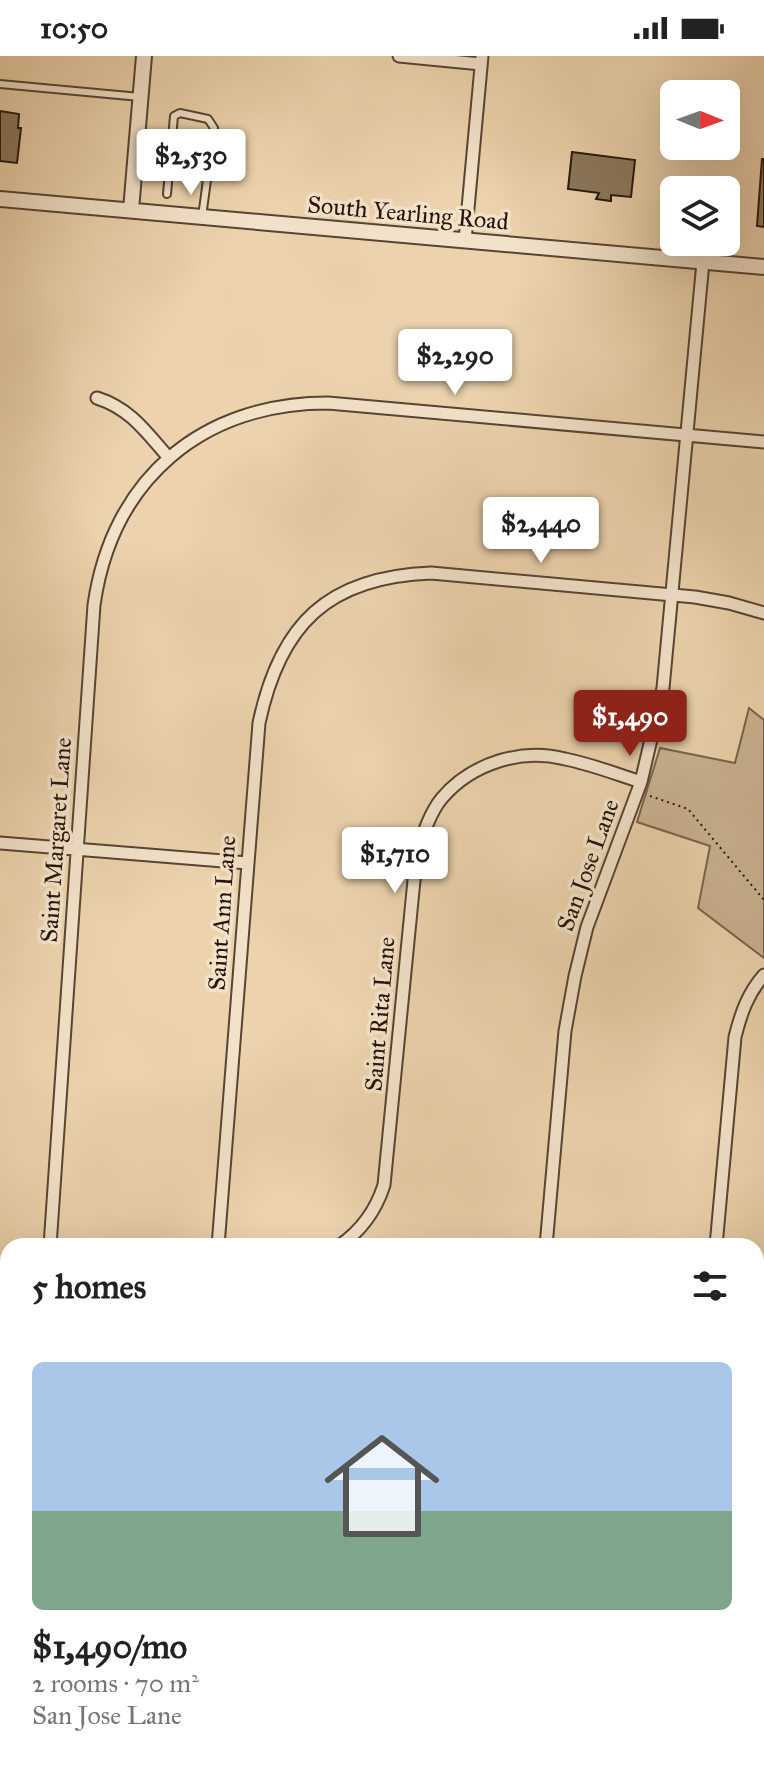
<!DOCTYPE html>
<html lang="en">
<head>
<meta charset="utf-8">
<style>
  body { margin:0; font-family:"IM FELL Great Primer",serif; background:#f6f6f6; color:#222; height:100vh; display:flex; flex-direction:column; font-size:30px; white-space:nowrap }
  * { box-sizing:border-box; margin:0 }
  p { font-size:26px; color:#767676 }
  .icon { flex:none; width:44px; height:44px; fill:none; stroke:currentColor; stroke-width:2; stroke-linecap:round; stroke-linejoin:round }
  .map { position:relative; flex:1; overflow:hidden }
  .panel { position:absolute; left:0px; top:1182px; width:764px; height:536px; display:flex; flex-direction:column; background:#fff; border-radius:24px 24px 0 0; box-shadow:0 8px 32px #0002 }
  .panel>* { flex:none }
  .needle { width:52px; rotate:91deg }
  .tools { position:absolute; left:660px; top:24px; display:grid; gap:16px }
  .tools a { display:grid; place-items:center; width:80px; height:80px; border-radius:12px; background:#fff; box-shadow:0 8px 32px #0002; font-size:40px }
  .price { position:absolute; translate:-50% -68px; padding:0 18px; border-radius:8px; background:#fff; color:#222; font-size:26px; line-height:52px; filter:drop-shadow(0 2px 4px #0008) }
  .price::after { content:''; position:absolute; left:50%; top:48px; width:24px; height:18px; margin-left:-12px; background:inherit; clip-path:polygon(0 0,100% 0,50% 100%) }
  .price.selected { background:#8f2418; color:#fff }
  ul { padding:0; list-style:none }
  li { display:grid; align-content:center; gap:16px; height:424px; padding:0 32px }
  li+li { border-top:2px solid #e0e0e0 }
  li span { display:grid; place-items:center; height:248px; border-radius:12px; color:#555 }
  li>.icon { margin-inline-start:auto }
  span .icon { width:144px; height:144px; fill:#fffc; stroke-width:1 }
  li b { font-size:34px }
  h2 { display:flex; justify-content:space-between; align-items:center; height:96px; padding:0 32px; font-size:34px }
  .status { display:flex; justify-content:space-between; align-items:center; height:56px; padding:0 40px; background:#fff; direction:ltr }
  .status svg { height:22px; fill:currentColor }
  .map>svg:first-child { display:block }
  .green { fill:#cab391; stroke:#78644d; stroke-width:2 }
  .building { fill:#8c785e; stroke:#251509; stroke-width:2 }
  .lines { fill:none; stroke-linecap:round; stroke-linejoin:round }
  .service-casing { stroke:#574432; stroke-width:10 }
  .minor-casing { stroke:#574432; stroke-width:15 }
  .tertiary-casing { stroke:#574432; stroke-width:18 }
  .path { stroke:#251509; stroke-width:2; stroke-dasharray:2 4; stroke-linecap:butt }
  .service { stroke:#f3e2ca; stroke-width:6 }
  .minor { stroke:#f3e2ca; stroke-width:11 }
  .tertiary { stroke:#f3e2ca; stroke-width:14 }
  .labels { text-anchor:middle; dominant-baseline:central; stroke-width:7; stroke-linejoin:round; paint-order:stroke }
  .street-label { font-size:24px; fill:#251509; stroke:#f3e2ca }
</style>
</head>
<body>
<div class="status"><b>10:50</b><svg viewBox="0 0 49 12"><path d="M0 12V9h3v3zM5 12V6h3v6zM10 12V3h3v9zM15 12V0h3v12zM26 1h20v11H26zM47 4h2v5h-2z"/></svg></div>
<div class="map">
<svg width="764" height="1718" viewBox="0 0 764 1718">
  <rect width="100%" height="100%" fill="#ecd3ad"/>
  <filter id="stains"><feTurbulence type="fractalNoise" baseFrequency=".0025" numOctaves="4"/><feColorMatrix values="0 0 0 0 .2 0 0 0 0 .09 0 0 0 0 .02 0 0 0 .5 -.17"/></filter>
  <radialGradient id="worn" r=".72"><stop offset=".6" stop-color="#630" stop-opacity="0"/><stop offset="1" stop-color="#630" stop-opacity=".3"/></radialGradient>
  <path class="green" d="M749,652L764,664V902L698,852L710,790L637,766L660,692L735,707Z"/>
  <path class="building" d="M0,55L19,58L18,72H21L17,107L0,105Z
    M572,96L635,104L631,141L611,139V145L596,143L599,137L568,133Z
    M762,103H764V171L757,170Z"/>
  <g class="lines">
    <g class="service-casing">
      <path id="service" d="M0,28L140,41
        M169,114L208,119
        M167,138L174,60L180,57L208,63L214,72L202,161
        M60,1710L108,1714
        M50,1718L52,1710
        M383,1718L384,1710
        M412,1718L413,1710"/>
    </g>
    <g class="minor-casing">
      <path id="minor" d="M399,0L481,8
        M465,185L482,0
        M97,342C131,353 146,376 169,402
        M0,787L248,807
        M50,1190L94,549C112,423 202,347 328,347L764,386
        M218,1190L259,667C280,568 328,521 431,517L695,541L729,547L764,557
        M339,1190C361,1175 376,1154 384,1129L416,804C421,783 428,759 442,742C472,707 521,692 565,703C591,708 616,718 641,726
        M546,1190L565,975L575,920L587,871L641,726L663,632L703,206
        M716,1190L735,981C741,957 748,937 764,919
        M0,1381L8,1382
        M756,1464H764
        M756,1617L764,1618
        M176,1718L177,1710
        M497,1718L498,1710"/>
    </g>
    <g class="tertiary-casing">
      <path id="tertiary" d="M0,143L764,211
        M131,154L144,0"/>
    </g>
    <path class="path" d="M650,740L688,753L764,844"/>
    <use href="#service" class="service"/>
    <use href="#minor" class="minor"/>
    <use href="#tertiary" class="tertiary"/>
  </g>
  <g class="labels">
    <g class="street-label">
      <text transform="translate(408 157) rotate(5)">South Yearling Road</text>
      <text transform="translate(56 784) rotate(-86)">Saint Margaret Lane</text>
      <text transform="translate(588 809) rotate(-70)">San Jose Lane</text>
      <text transform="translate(222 857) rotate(-86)">Saint Ann Lane</text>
      <text transform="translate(380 958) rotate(-85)">Saint Rita Lane</text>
    </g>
  </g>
  <rect width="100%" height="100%" filter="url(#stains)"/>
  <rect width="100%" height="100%" fill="url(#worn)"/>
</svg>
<div class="tools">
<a><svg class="needle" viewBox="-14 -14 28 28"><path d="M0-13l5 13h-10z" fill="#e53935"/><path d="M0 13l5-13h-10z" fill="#767676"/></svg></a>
<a><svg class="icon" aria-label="layers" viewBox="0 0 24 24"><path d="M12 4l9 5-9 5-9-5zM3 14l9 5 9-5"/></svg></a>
</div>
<b class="price" style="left:191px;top:141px">$2,530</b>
<b class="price" style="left:455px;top:341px">$2,290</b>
<b class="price" style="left:541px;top:509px">$2,440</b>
<b class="price selected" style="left:630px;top:702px">$1,490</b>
<b class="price" style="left:395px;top:839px">$1,710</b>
<section class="panel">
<h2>5 homes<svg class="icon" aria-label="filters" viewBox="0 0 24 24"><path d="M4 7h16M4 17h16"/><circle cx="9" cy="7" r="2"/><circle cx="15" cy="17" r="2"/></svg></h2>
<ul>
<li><span style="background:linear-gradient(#a9c7e8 60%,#7fa58c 0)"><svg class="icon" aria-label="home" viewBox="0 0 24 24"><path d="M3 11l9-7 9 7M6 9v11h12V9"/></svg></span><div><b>$1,490/mo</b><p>2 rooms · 70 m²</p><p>San Jose Lane</p></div></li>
</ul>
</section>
</div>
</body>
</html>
